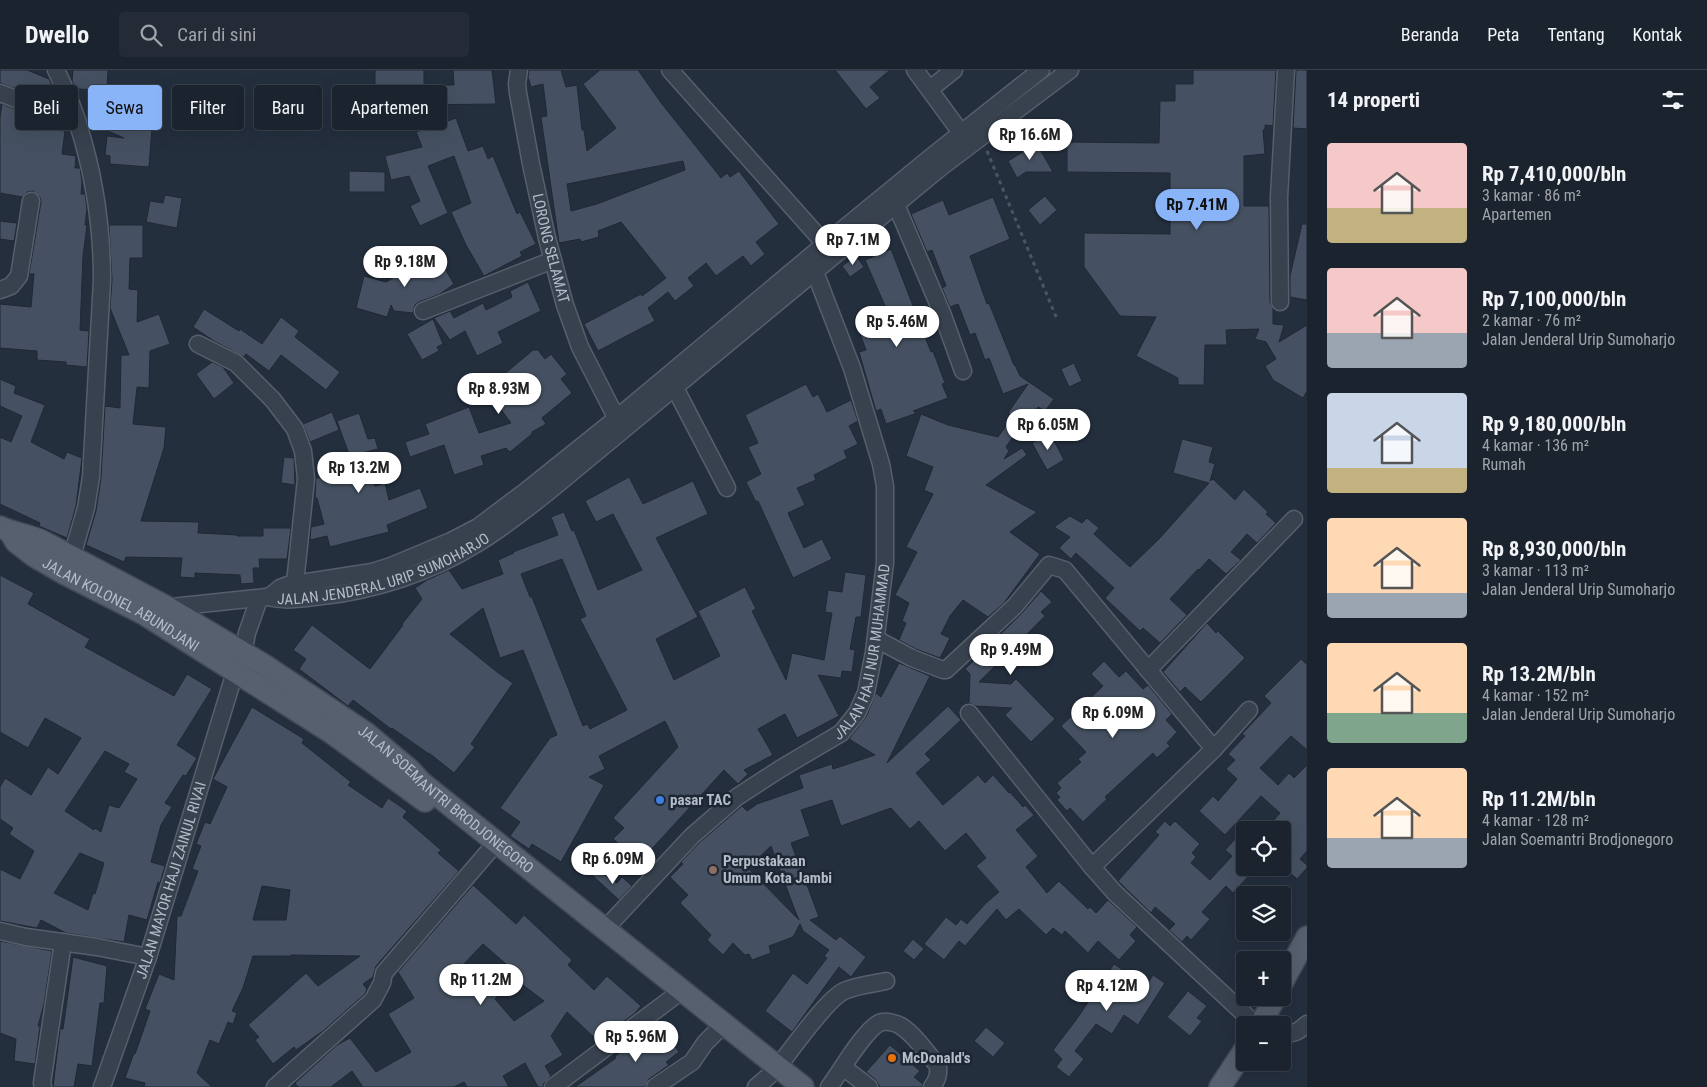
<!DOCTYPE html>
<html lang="id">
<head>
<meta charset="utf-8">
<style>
  body { margin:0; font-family:"Roboto Condensed",sans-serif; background:#242b36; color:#f1f3f6; height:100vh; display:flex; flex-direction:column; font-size:19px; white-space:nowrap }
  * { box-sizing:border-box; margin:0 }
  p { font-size:16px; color:#a0a4aa }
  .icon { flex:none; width:28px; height:28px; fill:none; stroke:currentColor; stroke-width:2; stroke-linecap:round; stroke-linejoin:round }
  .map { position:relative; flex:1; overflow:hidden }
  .sheet { display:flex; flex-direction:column; background:#1b232e; width:400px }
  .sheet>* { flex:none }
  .banner { position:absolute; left:15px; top:15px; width:475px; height:45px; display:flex; gap:10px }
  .controls { position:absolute; left:1236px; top:751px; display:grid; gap:10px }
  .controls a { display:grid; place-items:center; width:55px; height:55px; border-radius:5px; background:#1b232e; box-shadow:0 5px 20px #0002,0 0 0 1px #39404a; font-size:25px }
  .price { position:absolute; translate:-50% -42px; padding:0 11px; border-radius:18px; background:#fff; color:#222; font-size:16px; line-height:32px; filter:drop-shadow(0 1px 2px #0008) }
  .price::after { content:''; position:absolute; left:50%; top:30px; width:15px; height:11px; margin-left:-8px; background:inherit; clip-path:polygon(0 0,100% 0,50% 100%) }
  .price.current { background:#8ab4f8; color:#111 }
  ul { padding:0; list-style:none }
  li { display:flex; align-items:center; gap:15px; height:125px; padding:0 20px }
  li span { display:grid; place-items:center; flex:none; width:140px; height:100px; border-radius:5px; color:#555 }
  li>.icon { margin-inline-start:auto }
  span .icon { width:60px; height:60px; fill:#fffc; stroke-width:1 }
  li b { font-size:21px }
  h2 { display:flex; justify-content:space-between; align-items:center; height:60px; padding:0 20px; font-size:21px }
  .pill { padding:0 18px; border-radius:5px; background:#1b232e; box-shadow:0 5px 20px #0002,0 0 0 1px #39404a; font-size:18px; line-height:45px }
  .pill.current { background:#8ab4f8; color:#111 }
  header { display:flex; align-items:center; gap:30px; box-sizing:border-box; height:70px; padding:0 25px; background:#1b232e; border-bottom:1px solid #39404a }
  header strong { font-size:24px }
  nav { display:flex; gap:28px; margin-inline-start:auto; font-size:18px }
  .search { width:350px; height:45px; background:#242b36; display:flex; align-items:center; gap:12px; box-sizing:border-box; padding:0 18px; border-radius:5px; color:#a0a4aa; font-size:19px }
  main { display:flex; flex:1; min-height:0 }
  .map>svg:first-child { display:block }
  .building { fill:#455162; stroke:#1f2835; fill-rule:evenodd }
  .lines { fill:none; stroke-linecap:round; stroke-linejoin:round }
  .minor-casing { stroke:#565f6c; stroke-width:19 }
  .major-casing { stroke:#414a57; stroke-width:24 }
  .path { stroke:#44595c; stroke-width:3; stroke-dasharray:4 4; stroke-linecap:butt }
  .minor { stroke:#38414e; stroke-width:16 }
  .major { stroke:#56606e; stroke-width:21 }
  .shop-dot { fill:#3f7fe0; stroke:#1d2633; stroke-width:2 }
  .education-dot { fill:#8d6e63; stroke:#1d2633; stroke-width:2 }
  .food-dot { fill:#e8710a; stroke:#1d2633; stroke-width:2 }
  .labels { text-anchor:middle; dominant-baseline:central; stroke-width:5; stroke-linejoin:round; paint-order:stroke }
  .street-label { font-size:15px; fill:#b4bcc9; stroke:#1d2633 }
  .poi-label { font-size:15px; font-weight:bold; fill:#b4bcc9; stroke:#1d2633; text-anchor:start }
</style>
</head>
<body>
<header>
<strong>Dwello</strong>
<div class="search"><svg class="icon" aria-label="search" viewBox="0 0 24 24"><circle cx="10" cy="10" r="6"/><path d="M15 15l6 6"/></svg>Cari di sini</div>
<nav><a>Beranda</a><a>Peta</a><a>Tentang</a><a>Kontak</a></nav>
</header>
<main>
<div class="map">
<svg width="1307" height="1017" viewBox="0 0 1307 1017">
  <rect width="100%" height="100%" fill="#242f3e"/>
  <path class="building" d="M0,0H27L49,9L51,13L44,29L0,13Z
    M73,0H108L107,20L76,19L72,11Z
    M375,0H424V15H454L453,0H492L496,34L411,35V22L375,23Z
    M529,0H561L566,17L577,15L582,60H584L587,81L616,58L583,14L600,0H638L662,34L721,108L727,103L730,107L739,101L779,154L756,172L765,184L751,196L743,186L716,206L706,193L688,208L694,216L675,231L668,222L648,238L655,251L598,281L584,254L641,224L642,226L666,208L621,152L598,161L599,167L581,172L580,169L559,173L541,47L547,46L543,14L531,17L528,7ZM683,91L685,100L597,134L571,141L567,114Z
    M835,0H890L870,17L880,28L866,39Z
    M1193,0H1276L1273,56L1265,55V60H1263L1265,84L1244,86V136H1269L1270,232L1273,239V254L1284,255L1279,272L1307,255V321L1303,328L1273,310L1265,296L1276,289L1266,272L1255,269L1259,259L1226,260L1227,275H1205L1204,315H1178V308L1136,286L1156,247L1120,246L1084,197V163L1170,164V103L1067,102V72L1159,73L1160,31H1175V14H1193Z
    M1296,0H1307V59L1293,58Z
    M2,34L23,42L21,56L65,61L62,84L76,86L75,98H80L82,112L81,124H85L87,139L85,155H87L83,186L80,260L89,261L87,297L66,295V292L37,290V281L0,278V234L31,237L34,204H29L41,132L40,127L33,121L27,122L22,127L0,123V47Z
    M456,48L468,81L483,76L488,89L493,86L517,144L520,142L536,174L520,182L522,186L484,206L466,175L451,142L471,133L454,86L428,96L448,143L420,156L410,136L420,131L409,106L391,110L385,86L422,77L416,62Z
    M95,53L152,58L149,97L110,94V86L105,85L107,66L124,68L94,55Z
    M1034,69L1053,102H1026L1017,108L1008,91L1026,80L1023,75Z
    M349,101L385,102V122H349Z
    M165,125L182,128L177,158L146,152L150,131L163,133Z
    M1045,126L1057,140L1040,155L1028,140Z
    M993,127L1010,169L970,186L987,234L989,233L1014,295H1015L1020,306L1054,329L1045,341L1038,337L1024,358L1022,354L1006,377L1009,381L1004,389L1022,378L1027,385L986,415L1037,442L1010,462L1040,484L1004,533L988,547L963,530L950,546L941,564L950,568L940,588L916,579L899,570L906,553L902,551L909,533L895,525L917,482L906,477L933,424L924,420L933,397L906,386L921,344L948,355L998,367L1013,346L1008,343L1028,314L1003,324L989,288L985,290L975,263L970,265L958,234L950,237L942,218L946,216L932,180L927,182L911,144L943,130L949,145Z
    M0,151L17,153L14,171L0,169Z
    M1302,154H1307V230L1290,227V206Z
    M109,155H143V188H130L129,219L138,220L137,252L159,244L170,274L150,281L149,318L137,317L133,354L166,357L164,378L141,451L199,452L198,463L237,465V466H263V458H291L287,489H259L260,498H253L254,513L241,514L240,505L195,503V508L180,507L182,488L126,487L124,492L86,475L96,441L101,408L105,336L120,338L121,285H129L110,238L112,210Z
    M891,179L931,282L933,281L945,313L942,314L948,328L913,341L917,343L886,354L881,339L876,341L859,282L866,280L854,248L885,236L865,190Z
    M435,182L454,214L440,224L419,232L415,235L413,243L394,241L391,235L387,247L356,238L364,206L386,212Z
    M856,186L864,197L850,207L842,196Z
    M528,212L541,241L498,262L503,273L477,286L465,261L450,270L434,248L450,241L454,248L483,233L486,240L512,227L510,221Z
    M204,239L239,261L240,259L262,274L281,247L299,261L295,267L340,302L326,320L281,285L269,301L246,284L244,287L214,271L193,257Z
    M433,249L443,274L437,277L439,281L422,290L407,264Z
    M533,280H538L545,289L551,284L567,304L561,309L572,323L542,348L546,354L532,362V364L510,382L506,378L481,386L484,395L454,405L444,375L410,387L405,372L429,364L425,354L469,337L479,363L511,353L493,329L496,327L488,314L502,306Z
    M212,292L223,297L234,313L214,329L196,304Z
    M1074,293L1082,311L1069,317L1061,299Z
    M0,309L16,316L14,323L45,335L31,372L64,389L67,382L82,388L76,436L67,468L39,456L40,453L0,434V367L11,372L22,346L0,336Z
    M806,314L813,327L818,324L827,342L851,330L858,351L849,356L858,374L844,381L847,388L814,405L816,410L797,418L805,435L788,443L804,478L822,469L832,489L793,508L758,431L756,432L746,412L761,404L748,377L758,373L745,345Z
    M332,342L339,360L310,372L303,354Z
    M359,343L368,369L375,368L378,379L366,382L375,416L385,413L389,430L420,418L428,438L387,455L389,462L330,477L327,466L310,470L311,457L324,454L317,428H315L316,408L334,406L331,395L351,390L337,351Z
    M1050,363L1064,390L1047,400L1032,373Z
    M1182,369L1213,377L1209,392L1215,394L1210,411L1213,409L1235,430L1244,419L1268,442L1266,444L1276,453L1257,473L1247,464L1231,482L1241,490L1226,504L1209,489L1199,500L1198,499L1170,529L1187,545L1160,573L1143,558L1140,561L1105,528L1114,518L1076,483L1071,489L1059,478L1070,467L1054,457L1070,446L1082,453L1087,448L1099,458L1094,464L1130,497L1159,469L1209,413L1173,403Z
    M284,387L294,388L295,415L281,413Z
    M629,407L643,434L693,411L708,444L656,468L698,547L656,569L674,610L720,586L698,541L745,517L756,539L752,541L786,610L792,583L824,590L832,543L825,542L828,520L842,522L845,502L866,505L861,547H856L850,579L855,580L852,602L842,601L841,608L818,605L839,646L797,668L785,644L758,659L773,685L744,700L748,704L738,714L724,700L649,782L639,773L629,783L613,769L624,758L613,748L678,677L665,651L599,686L605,699L589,707L604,715L561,792L532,774L529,779L510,766L520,752L500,738L550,668L557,665L523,580L500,588L483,538L450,564L497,602L513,613L471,674L475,677L454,703L429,683V684L392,658L391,659L353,630L348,636L299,599L306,589L293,580L312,555L370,599L403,555L402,554L422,529L415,518L427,510L449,500L462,519L503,504L498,490L514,483L513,482L558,465L551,447L564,442L572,461L574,460L598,520L642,500L613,444L596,452L585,431ZM562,489L586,546L580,549L627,640L590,659L587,654L583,656L532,527H530L521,504Z
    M0,505L34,523L28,534L90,569L85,577L174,626L187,604L212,619L177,675L197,688L186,706L183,705L165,733L172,737L161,755L151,792L165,796L160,813L158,812L147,850L129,845L124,872L66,863L41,850L37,858L0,851V799L20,809L34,781L9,764L13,758L0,749V717L5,708L31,725L48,697L58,704L81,668L45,648L28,678L0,662ZM105,681L129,694L124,702L137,709L119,738L109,735L101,762L95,758L94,760L65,741ZM80,783L104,793L95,824L93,823L88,840L54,823Z
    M1041,521L1052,532L1041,542L1045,546L979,612L1011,614L1016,609L1055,649L1031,672L1005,645L1012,638L976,636L969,633L970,604L965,599L1022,543Z
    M1207,553L1216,563L1218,561L1245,588L1201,632L1185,617L1180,622L1163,602Z
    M1301,589L1307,595V680L1291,666L1260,698L1278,715L1289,703L1294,708L1307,695V781L1300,789L1307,795V798L1297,809L1282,796V760H1265L1280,743L1261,726L1225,765L1199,741L1213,726L1218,731L1237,709L1226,699L1235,690L1228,684L1245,666L1242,664L1271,633L1264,626Z
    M1104,591L1119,607L1126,601L1143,619L1148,615L1172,644L1166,650L1177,662L1167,673L1170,676L1157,688L1153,683L1105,727L1107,729L1083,752L1070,738L1067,741L1057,730L1060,727L1056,723L1061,718L1057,713L1081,692L1078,689L1086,682L1061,656L1103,616L1091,604Z
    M899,593L930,606L887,693L948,636L961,650L925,684L931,690L916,703L943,735L978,705L985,713L993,705L1009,723L1010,722L1023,737L1025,735L1034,745L1016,760L1038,786L1026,797L1047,823L1059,811L1088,839L1090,837L1096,843L1108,830L1137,857L1130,865L1136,871L1119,890L1098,871L1088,883L1065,861L1062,865L1053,858L1046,865L1019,839L1006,850L997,839L965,876L959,871L944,890L924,874L946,847L956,855L961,849L967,854L986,833L999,822L976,796L986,788L966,763L945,781L919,751L910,759L891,738L841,756L832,730L801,740L810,766L791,773L819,847L810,850L836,870L840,866L866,887L851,907L839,897L792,962L765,941L793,903L807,914L827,888L824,886L829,880L803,861L800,854L793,867L769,876L771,883L752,890L749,884L745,885L733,873L723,885L707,870L711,865L680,833L688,825L670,807L683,794L681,792L699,773L742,736L747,741L757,734L803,718L799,705L832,694L833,699L875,685L849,669L866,647L876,623L881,627ZM771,776L794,838L799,850L748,798Z
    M252,637L304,669L302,673L351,712L348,715L382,738L388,728L407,741L403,747L441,780L438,783L459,801L376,896L373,907L363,914L367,919L365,924L323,961L296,980L294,977L273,994L255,970L259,967L248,955L306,903L318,916L360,886L291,885L292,886H253L243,918L232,941L237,943L233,954L228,952L219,974L210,970L197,1003L212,1017H144L145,1013L125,1008L134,983L135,984L150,941L145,939L159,904L174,910L177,846H181L198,801L192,799L201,776L196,774L205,752L210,754L227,717L213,709ZM262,816L290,820L286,850H253Z
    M1165,751L1170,756L1175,751L1200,774L1192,783L1196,787L1191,793L1210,810L1232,786L1225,780L1238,766L1245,772V798H1256L1233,823L1226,816L1202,842L1210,849L1191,870L1187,866L1182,872L1169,860L1175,854L1155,837L1151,843L1118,811L1159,765L1155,762Z
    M596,799L617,813L622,807L632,816L619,830L592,805Z
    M473,815L516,854L524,845L572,890L568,895L594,920L607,906L641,936L635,943L598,971L567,942L551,966L563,985L545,996L551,1006L544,1013L543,1017H538L525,993L503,1006L509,1017H467L464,1012L454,1017H363L352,1001L331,1017H298L295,1013L337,975L350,968L376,1002L411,982L388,944L414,928L398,902ZM483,874L506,894L480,920L458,900ZM515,909L544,931L514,951L495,929Z
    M913,869L924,879L914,890L903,881Z
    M0,871L52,881L44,934L38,956H40L35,994L14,991L16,969L0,963Z
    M73,887L107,896L104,933H100L92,996L78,994L74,1017H53L60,959H63Z
    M1114,894L1146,916L1153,905L1165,913L1138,955L1124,945L1112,964L1096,954L1075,981L1084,989L1069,1007L1056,997L1062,989L1053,980L1076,950Z
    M1188,921L1207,936L1197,948L1202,951L1190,966L1167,947Z
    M659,954L679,982L666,992L669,995L649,1009L645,1017H575L616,988L615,986Z
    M986,957L1005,973L993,987L974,971Z
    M890,975L920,1001L914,1007L923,1014L922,1017H880L875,1009L866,1002Z"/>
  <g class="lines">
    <g class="minor-casing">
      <g id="minor">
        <path d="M56,0C64,17 73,35 78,54C94,104 102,157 102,210L91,407L86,438L72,486"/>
        <path id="s1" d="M519,0L517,14L518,23L531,94L547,168L565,235L580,277L621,357"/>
        <path d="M670,0L825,174L830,182"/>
        <path d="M915,0L967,71"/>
        <path d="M930,19L954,0"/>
        <path d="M0,23L78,52"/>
        <path d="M892,125L942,243L963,301"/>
        <path d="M0,220L11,216L19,206L31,131"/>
        <path d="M1280,232L1279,127L1286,0"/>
        <path d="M423,241L553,190"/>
        <path d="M198,274L236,293L273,330L295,359L303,381L306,409L295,513"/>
        <path d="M675,318L727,418"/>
        <path id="s2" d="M269,527C286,532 305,528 322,526C372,521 431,502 473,476C508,455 540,429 571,403L940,98L1070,0"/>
        <path d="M269,527L280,518L288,515L372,502L391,496L451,471L478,457L526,421L617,348L825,174L931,87L1041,0"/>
        <path d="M162,538L267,527"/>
        <path d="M876,569L912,588L943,600H946L1015,536L1049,495L1065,500L1214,679L1092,797L1115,823L1256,955"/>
        <path d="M1148,600L1294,449"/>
        <path d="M969,643L1092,797"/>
        <path d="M1214,679L1249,640"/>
        <path id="s3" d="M605,859L692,766L737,727L780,699L841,663L857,643L866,623L874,582L885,493V416L881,394L852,298L815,202L810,193"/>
        <path d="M0,861L26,867L97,877L148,887"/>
        <path d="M1282,963C1294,965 1299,961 1307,954"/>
        <path d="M778,997C791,980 827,929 844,921C857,915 872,914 886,911"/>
        <path d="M843,997L869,1017"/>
        <path d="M43,1017L42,1013L63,872"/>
        <path id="s4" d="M102,1017L148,887L235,602L243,584L247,563L259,529"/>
        <path d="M275,1017L373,930L382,913L384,903L489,781"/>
        <path d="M553,1017L676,925"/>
        <path d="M655,1017L692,992L705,973L718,960"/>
        <path d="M756,1017L771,1004"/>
        <path d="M829,1017C841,1001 863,962 879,953C885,950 896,953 901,956C916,966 927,983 938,996C939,1005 937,1010 932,1017"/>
      </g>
    </g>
    <g class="major-casing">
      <g id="major">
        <path id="s5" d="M0,457C13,463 28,465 42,471L167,537L264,595L366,663L410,700L422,713L803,1017"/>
        <path id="s6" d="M10,462L16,472L34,486L65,504L144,544L332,663L425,731"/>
        <path d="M1282,913L1307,867"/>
        <path d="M1260,955L1275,928"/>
        <path d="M1220,1017L1245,979"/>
      </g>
    </g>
    <path class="path" d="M987,81L1057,249"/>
    <use href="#minor" class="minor"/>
    <use href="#major" class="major"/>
  </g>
  <circle class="shop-dot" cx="660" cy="730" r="5"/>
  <circle class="education-dot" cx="713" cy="800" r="5"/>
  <circle class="food-dot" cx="892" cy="988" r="5"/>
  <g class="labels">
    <g class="street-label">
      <text stroke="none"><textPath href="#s1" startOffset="182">LORONG SELAMAT</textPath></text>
      <text stroke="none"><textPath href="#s2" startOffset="120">JALAN JENDERAL URIP SUMOHARJO</textPath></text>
      <text stroke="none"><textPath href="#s6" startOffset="134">JALAN KOLONEL ABUNDJANI</textPath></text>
      <text stroke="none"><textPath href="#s3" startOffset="395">JALAN HAJI NUR MUHAMMAD</textPath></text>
      <text stroke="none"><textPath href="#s5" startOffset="525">JALAN SOEMANTRI BRODJONEGORO</textPath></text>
      <text stroke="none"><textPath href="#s4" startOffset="218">JALAN MAYOR HAJI ZAINUL RIVAI</textPath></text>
    </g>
    <g class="poi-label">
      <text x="670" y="730">pasar TAC</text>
      <text x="723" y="791">Perpustakaan<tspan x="723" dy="17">Umum Kota Jambi</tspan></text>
      <text x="902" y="988">McDonald's</text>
    </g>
  </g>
</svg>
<div class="controls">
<a><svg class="icon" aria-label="locate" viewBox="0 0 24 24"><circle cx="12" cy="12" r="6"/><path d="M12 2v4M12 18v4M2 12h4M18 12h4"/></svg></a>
<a><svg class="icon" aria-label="layers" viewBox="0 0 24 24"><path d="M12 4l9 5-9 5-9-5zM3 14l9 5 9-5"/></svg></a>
<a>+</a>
<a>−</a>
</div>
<b class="price" style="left:1030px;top:91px">Rp 16.6M</b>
<b class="price current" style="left:1197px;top:161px">Rp 7.41M</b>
<b class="price" style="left:853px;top:196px">Rp 7.1M</b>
<b class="price" style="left:405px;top:218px">Rp 9.18M</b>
<b class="price" style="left:897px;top:278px">Rp 5.46M</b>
<b class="price" style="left:499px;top:345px">Rp 8.93M</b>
<b class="price" style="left:1048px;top:381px">Rp 6.05M</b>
<b class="price" style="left:359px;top:424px">Rp 13.2M</b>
<b class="price" style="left:1011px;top:606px">Rp 9.49M</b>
<b class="price" style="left:1113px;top:669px">Rp 6.09M</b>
<b class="price" style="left:613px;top:815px">Rp 6.09M</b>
<b class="price" style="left:481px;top:936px">Rp 11.2M</b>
<b class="price" style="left:1107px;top:942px">Rp 4.12M</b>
<b class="price" style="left:636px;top:993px">Rp 5.96M</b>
<div class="banner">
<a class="pill">Beli</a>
<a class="pill current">Sewa</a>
<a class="pill">Filter</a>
<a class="pill">Baru</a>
<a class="pill">Apartemen</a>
</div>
</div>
<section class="sheet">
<h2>14 properti<svg class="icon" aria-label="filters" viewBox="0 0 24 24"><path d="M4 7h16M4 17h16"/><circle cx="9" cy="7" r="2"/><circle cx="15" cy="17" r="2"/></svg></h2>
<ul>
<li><span style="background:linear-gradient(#f6c9c9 65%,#c2b280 0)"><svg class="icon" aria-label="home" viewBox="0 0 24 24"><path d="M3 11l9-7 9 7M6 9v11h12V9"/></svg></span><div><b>Rp 7,410,000/bln</b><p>3 kamar · 86 m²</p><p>Apartemen</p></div></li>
<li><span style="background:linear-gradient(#f6c9c9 65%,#9aa5b1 0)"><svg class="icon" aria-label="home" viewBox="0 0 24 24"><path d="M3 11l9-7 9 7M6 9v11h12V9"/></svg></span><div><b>Rp 7,100,000/bln</b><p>2 kamar · 76 m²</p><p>Jalan Jenderal Urip Sumoharjo</p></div></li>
<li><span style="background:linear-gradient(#c9d6e8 75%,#c2b280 0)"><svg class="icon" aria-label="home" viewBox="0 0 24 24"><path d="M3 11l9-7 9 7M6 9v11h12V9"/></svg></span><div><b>Rp 9,180,000/bln</b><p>4 kamar · 136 m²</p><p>Rumah</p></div></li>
<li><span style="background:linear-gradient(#ffd9b3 75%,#9aa5b1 0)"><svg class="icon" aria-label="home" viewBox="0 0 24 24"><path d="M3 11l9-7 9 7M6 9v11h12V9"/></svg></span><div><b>Rp 8,930,000/bln</b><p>3 kamar · 113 m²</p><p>Jalan Jenderal Urip Sumoharjo</p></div></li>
<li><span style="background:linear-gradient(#ffd9b3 70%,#7fa58c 0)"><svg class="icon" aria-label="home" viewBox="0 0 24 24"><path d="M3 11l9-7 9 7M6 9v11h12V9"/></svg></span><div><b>Rp 13.2M/bln</b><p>4 kamar · 152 m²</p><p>Jalan Jenderal Urip Sumoharjo</p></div></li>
<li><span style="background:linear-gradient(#ffd9b3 70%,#9aa5b1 0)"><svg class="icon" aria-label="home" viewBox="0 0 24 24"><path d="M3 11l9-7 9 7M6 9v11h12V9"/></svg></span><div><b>Rp 11.2M/bln</b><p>4 kamar · 128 m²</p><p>Jalan Soemantri Brodjonegoro</p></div></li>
</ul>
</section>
</main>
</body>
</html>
